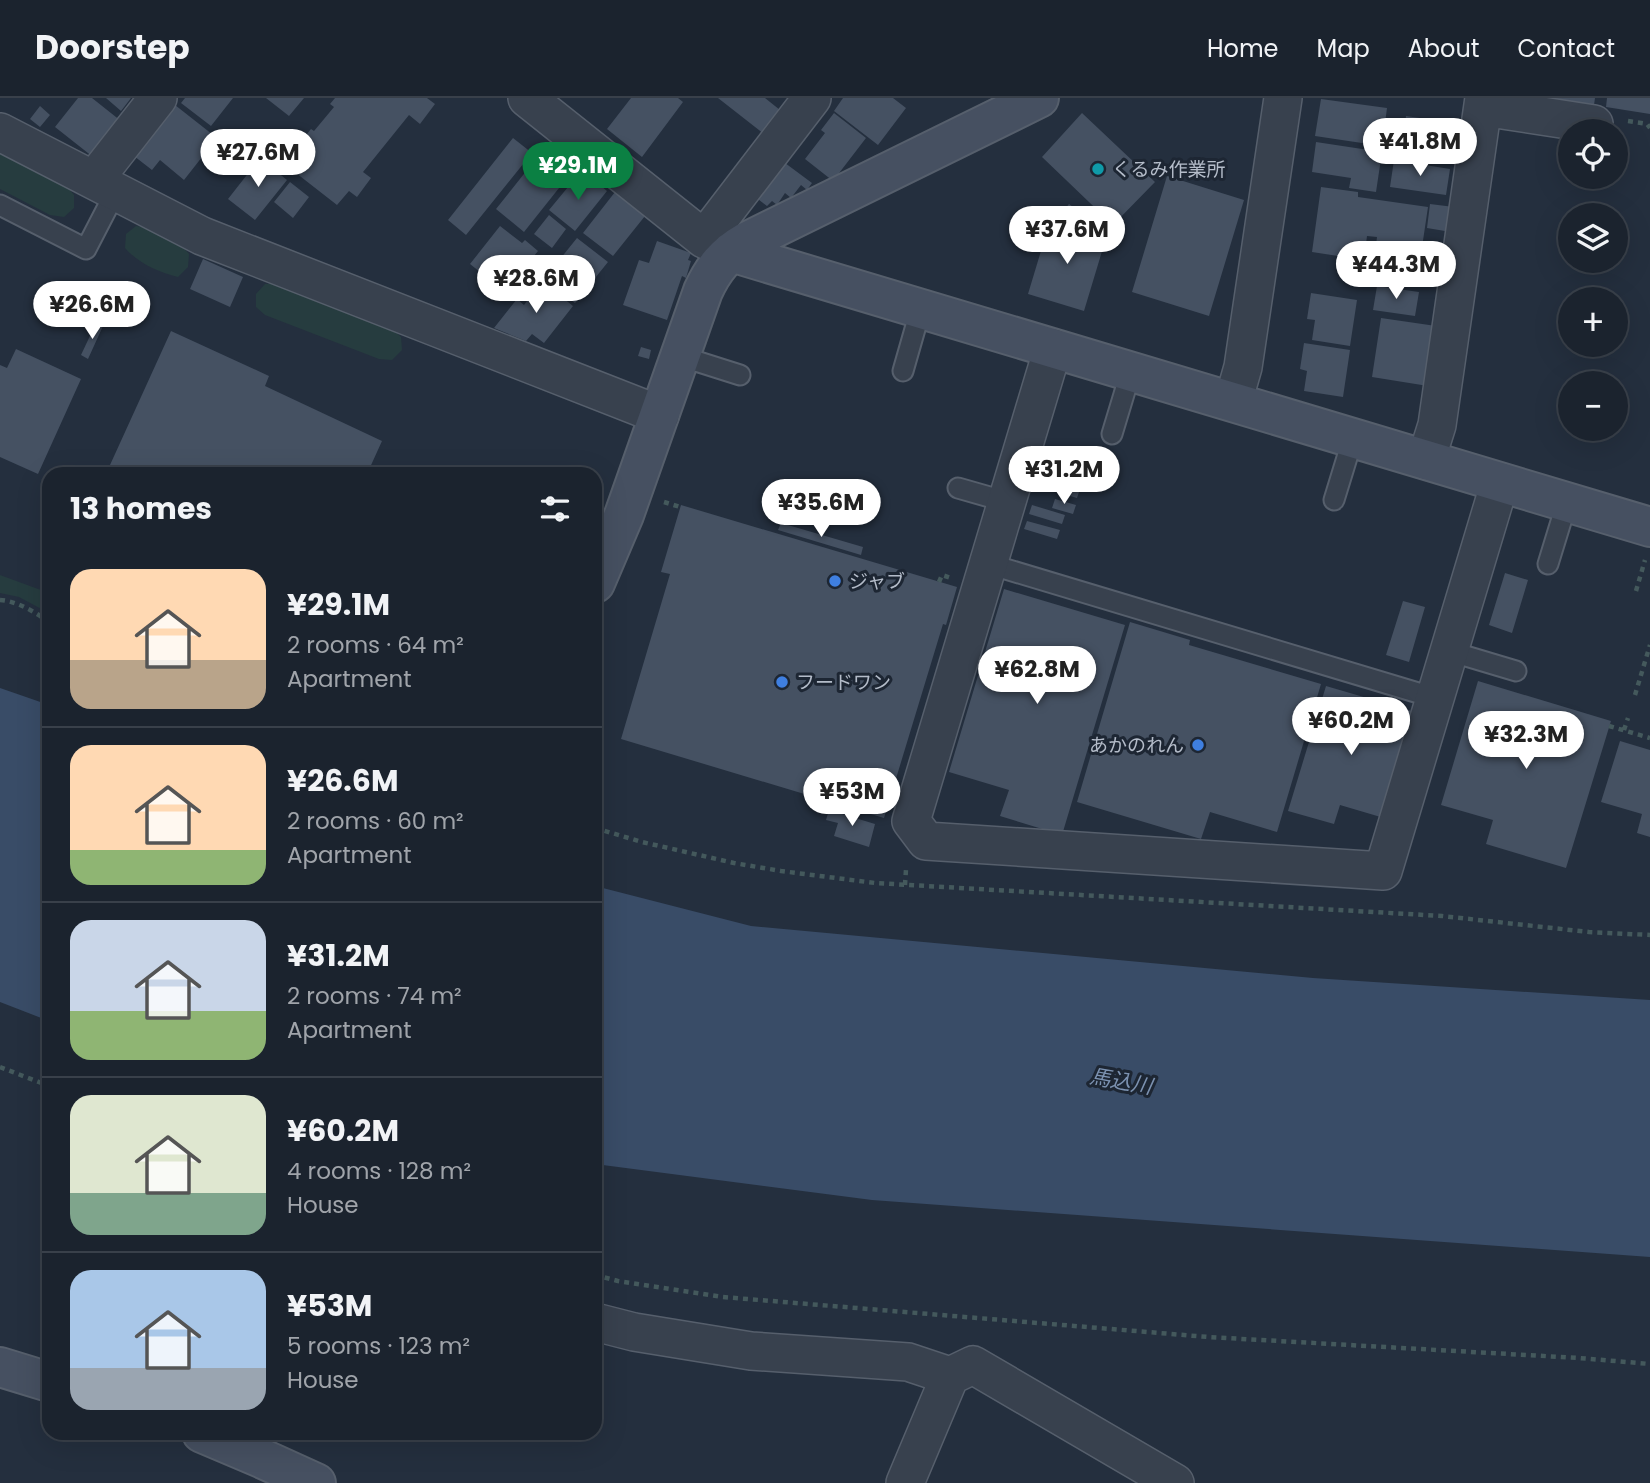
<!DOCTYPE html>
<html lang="en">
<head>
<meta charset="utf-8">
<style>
  body { margin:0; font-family:Poppins,"Noto Sans JP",sans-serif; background:#282f3a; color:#f1f3f6; height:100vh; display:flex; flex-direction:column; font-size:26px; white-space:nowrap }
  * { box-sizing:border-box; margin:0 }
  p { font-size:23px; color:#a0a4aa }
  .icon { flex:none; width:38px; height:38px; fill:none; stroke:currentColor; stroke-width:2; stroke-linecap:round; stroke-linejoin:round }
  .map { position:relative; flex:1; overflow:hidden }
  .details { position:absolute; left:42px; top:369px; width:560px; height:973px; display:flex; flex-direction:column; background:#1b232e; border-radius:21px; box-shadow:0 7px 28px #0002,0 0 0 2px #39404a }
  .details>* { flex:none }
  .buttons { position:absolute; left:1558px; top:21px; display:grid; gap:14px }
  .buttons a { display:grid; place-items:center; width:70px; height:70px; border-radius:50%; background:#1b232e; box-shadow:0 7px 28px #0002,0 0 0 2px #39404a; font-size:35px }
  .price { position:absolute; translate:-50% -60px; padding:0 16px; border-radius:24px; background:#fff; color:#222; font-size:23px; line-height:46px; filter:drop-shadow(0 2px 4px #0008) }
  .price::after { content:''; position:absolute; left:50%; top:42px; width:21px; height:16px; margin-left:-10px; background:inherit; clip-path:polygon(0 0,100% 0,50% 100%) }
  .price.active { background:#0b8043; color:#fff }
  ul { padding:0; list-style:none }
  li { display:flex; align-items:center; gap:21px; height:175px; padding:0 28px }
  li+li { border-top:2px solid #39404a }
  li span { display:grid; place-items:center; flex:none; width:196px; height:140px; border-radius:21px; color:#555 }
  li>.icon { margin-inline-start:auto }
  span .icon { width:84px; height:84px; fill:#fffc; stroke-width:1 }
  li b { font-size:30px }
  h2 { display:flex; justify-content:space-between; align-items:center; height:84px; padding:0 28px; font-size:30px }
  header { display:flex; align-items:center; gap:42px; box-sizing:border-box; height:98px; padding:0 35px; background:#1b232e; border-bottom:2px solid #39404a }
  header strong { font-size:33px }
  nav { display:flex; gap:38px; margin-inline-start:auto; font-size:24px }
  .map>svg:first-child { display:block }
  .green { fill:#263c3f }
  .water { fill:#394c67 }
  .building { fill:#455162 }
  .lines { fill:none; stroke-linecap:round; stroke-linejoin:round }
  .lane-casing { stroke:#565f6c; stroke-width:23 }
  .street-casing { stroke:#565f6c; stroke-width:40 }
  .secondary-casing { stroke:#565f6c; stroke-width:42 }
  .path { stroke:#44595c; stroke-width:4.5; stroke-dasharray:5 5; stroke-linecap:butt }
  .lane { stroke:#38414e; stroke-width:19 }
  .street { stroke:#38414e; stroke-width:37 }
  .secondary { stroke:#465061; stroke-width:38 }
  .culture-dot { fill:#0f9aa8; stroke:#1d2633; stroke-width:2.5 }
  .shop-dot { fill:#3f7fe0; stroke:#1d2633; stroke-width:2.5 }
  .labels { text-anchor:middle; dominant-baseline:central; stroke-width:6; stroke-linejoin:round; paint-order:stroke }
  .poi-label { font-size:19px; fill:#b4bcc9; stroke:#1d2633; text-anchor:start }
  .water-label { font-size:21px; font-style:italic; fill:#7c92b1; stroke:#1d2633 }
</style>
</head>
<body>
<header>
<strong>Doorstep</strong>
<nav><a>Home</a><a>Map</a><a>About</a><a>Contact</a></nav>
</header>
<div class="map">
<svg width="1650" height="1385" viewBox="0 0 1650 1385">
  <rect width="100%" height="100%" fill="#242f3e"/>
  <path class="green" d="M0,53L66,87L74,97V110L64,119L50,117L0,91Z
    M136,128C155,130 177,141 189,156L188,169L178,179C158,174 138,165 125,150L126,136Z
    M265,186H277L391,230L401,239L402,252L392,262L379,261L265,217L256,209V196Z
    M0,477L49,495V515L19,499L0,495Z"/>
  <path class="water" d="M0,590L49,607V923L0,904Z
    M595,788L751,828L1313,880L1650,902V1159L872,1102L595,1066Z"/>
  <path class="building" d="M78,0H92L121,23L93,59L55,29Z
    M106,0H131L121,13Z
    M185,0H233L211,28L181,5Z
    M266,0H304L289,18Z
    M335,0H427L435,6L420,26L409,17L363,74L371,80L357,99L349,93L337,107L287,68L296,56L293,53L311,31L314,33L334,9L330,6Z
    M631,0H678L683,4L642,59L607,31Z
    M718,0H765L785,16L768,39Z
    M843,0H893L906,10L878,47L834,13Z
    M1557,0H1595L1594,7L1557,2Z
    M1607,0H1650V16L1606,9Z
    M1321,1L1387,10L1382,48L1315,38Z
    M175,7L217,40L184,82L160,62L152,72L134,58Z
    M40,8L50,17L40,29L30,21Z
    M834,15L866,40L833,83L805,61L825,35L821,32Z
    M1082,15L1155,84L1113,127L1042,59Z
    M1406,18L1447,24L1441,63L1396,57L1401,25L1405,26Z
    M513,40L532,55L466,137L448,122Z
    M1316,44L1382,54L1376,94L1349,90L1351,80L1312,74Z
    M260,60L287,82L255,122L228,101Z
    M535,62L563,85L524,134L496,111Z
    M781,62L812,85L807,92L801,87L791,100L785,95L777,107L772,103L767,108L754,98Z
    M1394,62L1450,71L1446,97L1390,89Z
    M588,77L607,93L575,133L549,112L573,83L580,89Z
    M1167,78L1244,102L1209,218L1132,194Z
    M290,84L309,99L293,120L274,104Z
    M1321,89L1358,94V99L1428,109L1417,183L1372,177L1377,139L1367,138L1364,162L1312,154Z
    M615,94L645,118L613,158L583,135Z
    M1069,106L1087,119L1083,126L1064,112Z
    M1430,106L1454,109L1451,134L1427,130Z
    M549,117L566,131L552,150L534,136Z
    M1050,123L1106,140L1084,213L1028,196Z
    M500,128L522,145L525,142L538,153L505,194L470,166Z
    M577,140L608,164L575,205L544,181Z
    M657,143L691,155L688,162L691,163L686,180L682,178L667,222L623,207L639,162L649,165Z
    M203,161L243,179L230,209L190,191Z
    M542,183L573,208L544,245L532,236L526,243L494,230L517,201L524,207Z
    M1377,188L1419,194L1415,218L1373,212Z
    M1311,195L1357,202L1350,248L1312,242L1315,222L1307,221Z
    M1381,220L1436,228L1428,288L1372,279Z
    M96,225L103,228L88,261L81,257Z
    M171,233L269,278L265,288L382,343L367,376H130L110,367Z
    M1304,245L1350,252L1343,299L1304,293L1307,273L1300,271Z
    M641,249L651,252L649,261L638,258Z
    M16,251L81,281L38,376L0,359V267L7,270Z
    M1059,385L1080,391L1077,400L1056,394Z
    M1055,401L1076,407L1073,416L1052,410Z
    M681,407L957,489L946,527L943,526L884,720L621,641L670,476L661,474Z
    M1032,407L1065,417L1062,426L1029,416Z
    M1027,423L1060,432L1057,441L1024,431Z
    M781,425L863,449L861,457L778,432Z
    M1505,475L1528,482L1512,535L1489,527Z
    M1004,491L1125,527L1062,737L1000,718L1009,692L949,674Z
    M1403,503L1425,509L1409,564L1386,557Z
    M1130,524L1190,542L1189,547L1321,586L1277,734L1210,714L1201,741L1077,704Z
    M1478,583L1611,623L1566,770L1486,746L1493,722L1441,707Z
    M1326,588L1415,614L1384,720L1340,707L1334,726L1288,713Z
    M1620,643L1650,652V739L1637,735L1642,716L1601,704Z
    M829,712L875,726L869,749L834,738L838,725L826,722Z"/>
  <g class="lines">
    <g class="lane-casing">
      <path id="lane" d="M0,107L86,151L116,93
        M680,258L740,277
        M903,273L921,210
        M1112,336L1131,273
        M958,390L1007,404
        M1334,402L1353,340
        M989,466L1435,600
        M1548,466L1567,404
        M1449,553L1516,573"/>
    </g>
    <g class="street-casing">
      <path id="street" d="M527,0L704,141L731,154
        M1483,9L1594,26
        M0,34L202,138L660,317
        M97,83L104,69L158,0
        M704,141L812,0
        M1053,250L911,723L926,743L1383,773L1500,384
        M1233,304L1243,269L1283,0
        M1426,362L1437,327L1484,0
        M595,1224L634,1234L751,1253L908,1264L950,1278L973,1267L1175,1385
        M905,1385L950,1278"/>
    </g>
    <g class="secondary-casing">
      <path id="secondary" d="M731,154L1650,429
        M595,485L624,417L703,193C713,171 725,156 746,144L1039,0
        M0,1269L49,1284
        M202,1335L261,1360L316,1385"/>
    </g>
    <path class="path" d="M1628,23L1647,26L1650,30
      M664,404L680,409
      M939,484L942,477L951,480
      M1636,493L1645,462
      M0,502C17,503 35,514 49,524
      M1635,597L1650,547
      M1609,628L1650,640
      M1624,632L1628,620
      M595,730L642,744L734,765L781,773L875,785L1442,818L1589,834L1650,837
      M905,787L906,771
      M0,969L49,988
      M595,1177L618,1183L723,1199L1208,1239L1579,1260L1650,1266"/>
    <use href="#lane" class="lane"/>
    <use href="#street" class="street"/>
    <use href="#secondary" class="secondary"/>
  </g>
  <circle class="culture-dot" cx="1098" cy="71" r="7"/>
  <g class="shop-dot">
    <circle cx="835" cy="483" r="7"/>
    <circle cx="782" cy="584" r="7"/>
    <circle cx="1198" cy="647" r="7"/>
  </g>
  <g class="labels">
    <g class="poi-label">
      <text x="1112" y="71">くるみ作業所</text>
      <text x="849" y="483">ジャブ</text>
      <text x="796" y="584">フードワン</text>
      <text x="1184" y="647" text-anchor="end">あかのれん</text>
    </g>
    <g class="water-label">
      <text transform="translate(1121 983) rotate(10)">馬込川</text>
    </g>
  </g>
</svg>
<div class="buttons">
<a><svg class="icon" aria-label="locate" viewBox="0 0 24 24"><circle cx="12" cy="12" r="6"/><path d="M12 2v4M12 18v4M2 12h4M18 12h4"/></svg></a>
<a><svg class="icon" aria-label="layers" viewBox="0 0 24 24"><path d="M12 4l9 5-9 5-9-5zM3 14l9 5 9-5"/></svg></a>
<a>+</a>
<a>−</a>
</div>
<b class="price" style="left:1420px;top:80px">¥41.8M</b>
<b class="price" style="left:258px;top:91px">¥27.6M</b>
<b class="price active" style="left:578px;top:104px">¥29.1M</b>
<b class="price" style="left:1067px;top:168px">¥37.6M</b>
<b class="price" style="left:1396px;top:203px">¥44.3M</b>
<b class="price" style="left:536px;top:217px">¥28.6M</b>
<b class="price" style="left:92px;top:243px">¥26.6M</b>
<b class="price" style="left:1064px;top:408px">¥31.2M</b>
<b class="price" style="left:821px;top:441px">¥35.6M</b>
<b class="price" style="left:1037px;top:608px">¥62.8M</b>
<b class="price" style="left:1351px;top:659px">¥60.2M</b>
<b class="price" style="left:1526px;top:673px">¥32.3M</b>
<b class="price" style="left:852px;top:730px">¥53M</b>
<section class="details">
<h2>13 homes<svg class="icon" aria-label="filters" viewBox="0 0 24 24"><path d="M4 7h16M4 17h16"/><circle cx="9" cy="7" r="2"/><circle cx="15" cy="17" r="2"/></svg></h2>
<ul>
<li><span style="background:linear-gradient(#ffd9b3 65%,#b9a48a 0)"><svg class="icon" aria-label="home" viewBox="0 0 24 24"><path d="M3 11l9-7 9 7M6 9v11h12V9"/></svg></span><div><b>¥29.1M</b><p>2 rooms · 64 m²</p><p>Apartment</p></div></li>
<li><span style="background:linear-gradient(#ffd9b3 75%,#8fb573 0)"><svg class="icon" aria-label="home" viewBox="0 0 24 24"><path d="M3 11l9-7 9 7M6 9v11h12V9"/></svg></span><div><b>¥26.6M</b><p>2 rooms · 60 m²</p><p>Apartment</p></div></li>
<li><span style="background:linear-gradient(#c9d6e8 65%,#8fb573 0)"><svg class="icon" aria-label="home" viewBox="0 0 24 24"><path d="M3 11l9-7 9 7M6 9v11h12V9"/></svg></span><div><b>¥31.2M</b><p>2 rooms · 74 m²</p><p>Apartment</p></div></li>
<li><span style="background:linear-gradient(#dfe7d0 70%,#7fa58c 0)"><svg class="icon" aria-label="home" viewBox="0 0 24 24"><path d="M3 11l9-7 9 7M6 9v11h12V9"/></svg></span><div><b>¥60.2M</b><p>4 rooms · 128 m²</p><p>House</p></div></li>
<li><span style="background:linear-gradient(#a9c7e8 70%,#9aa5b1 0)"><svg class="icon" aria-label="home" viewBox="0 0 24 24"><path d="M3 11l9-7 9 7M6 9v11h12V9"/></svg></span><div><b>¥53M</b><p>5 rooms · 123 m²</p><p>House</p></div></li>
</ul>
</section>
</div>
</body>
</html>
